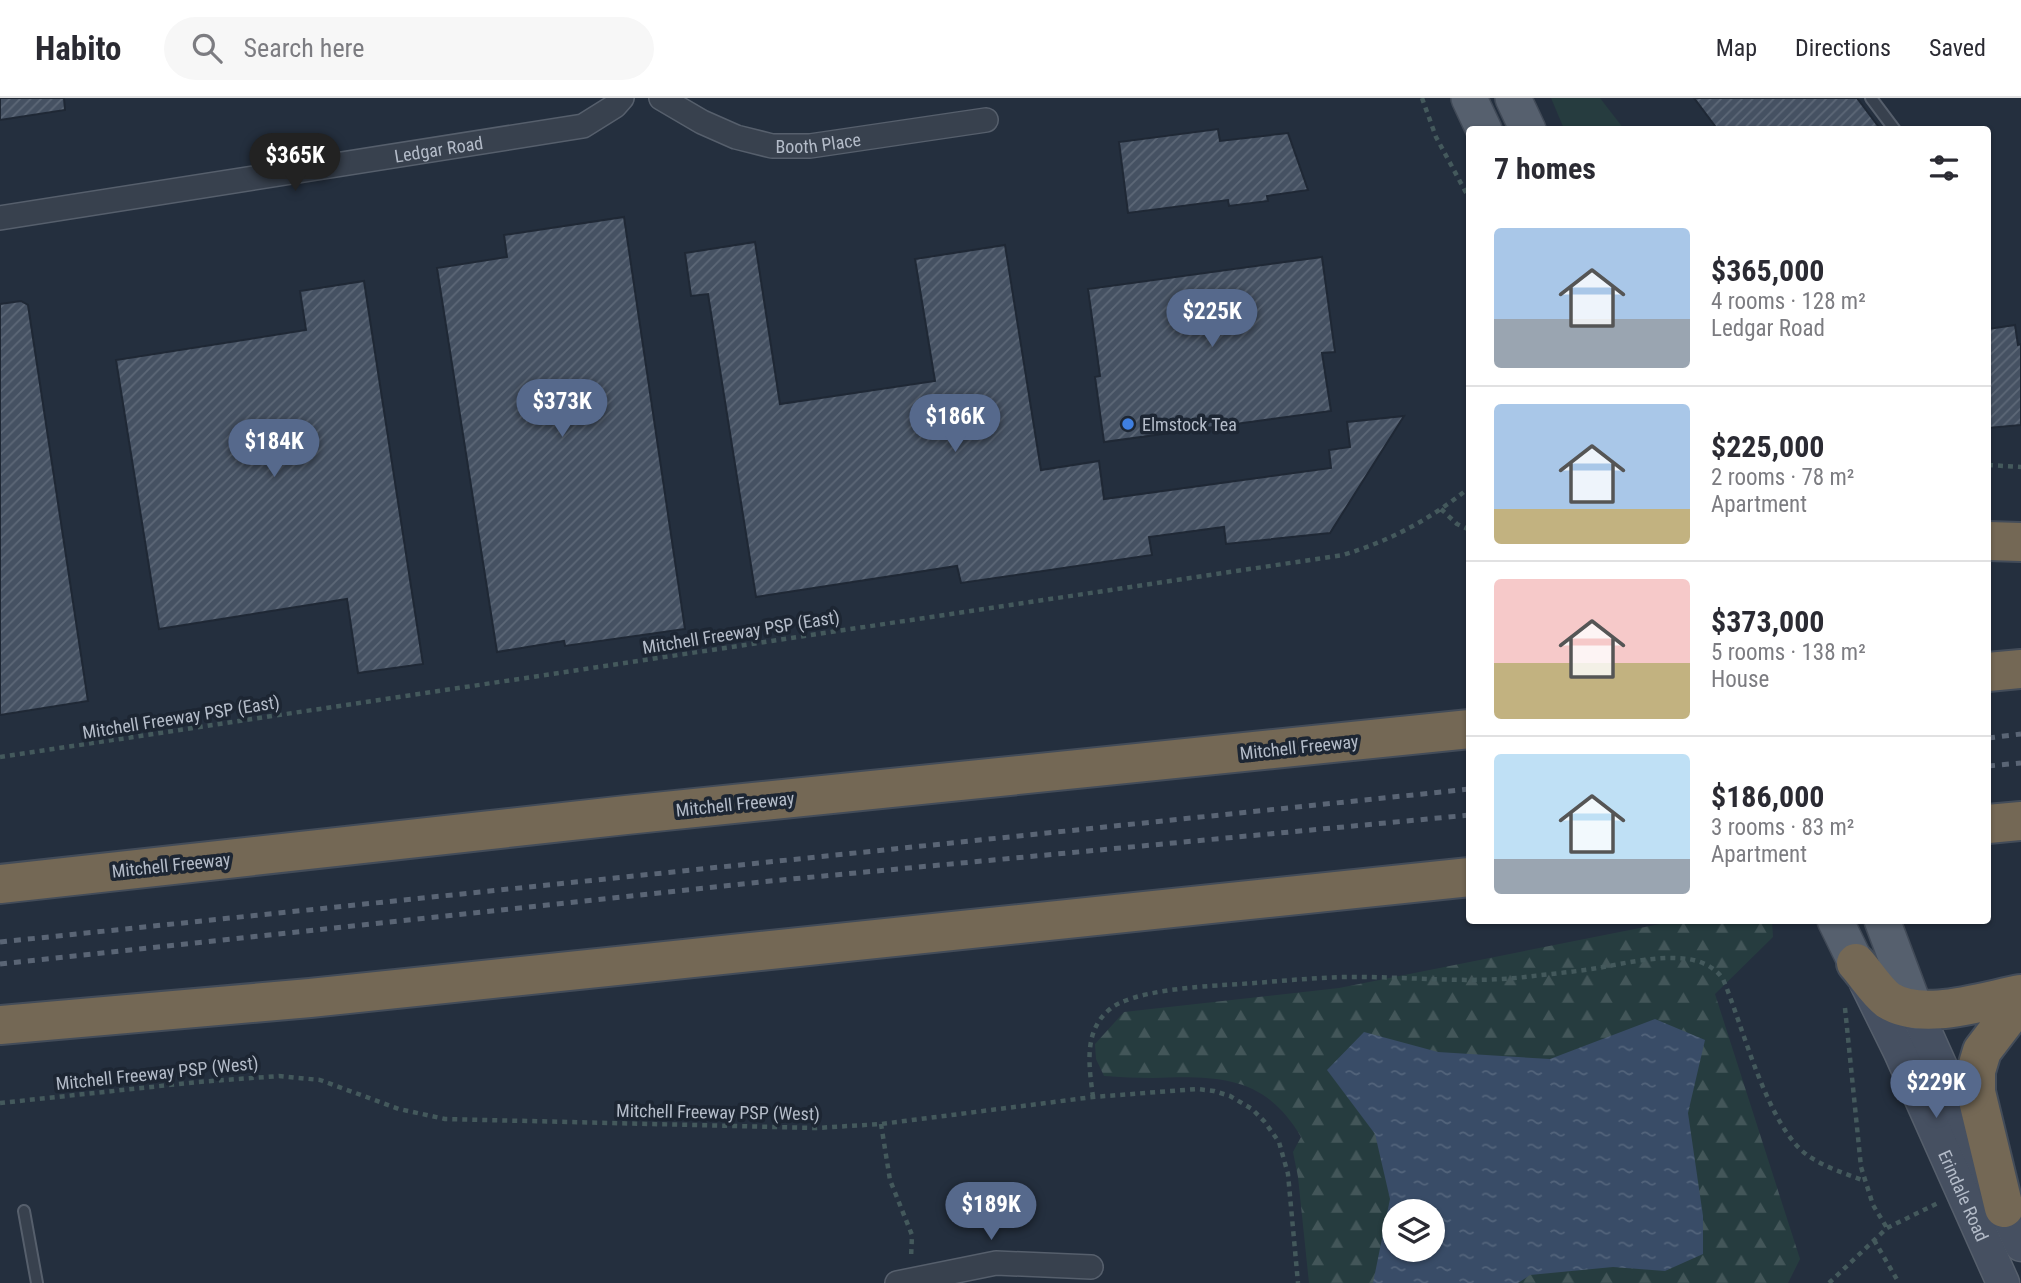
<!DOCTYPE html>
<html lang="en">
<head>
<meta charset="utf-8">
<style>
  body { margin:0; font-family:"Roboto Condensed",sans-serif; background:#f7f7f7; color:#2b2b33; height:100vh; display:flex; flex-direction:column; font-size:26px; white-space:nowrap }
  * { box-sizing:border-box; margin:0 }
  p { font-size:23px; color:#7c7c81 }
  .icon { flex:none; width:38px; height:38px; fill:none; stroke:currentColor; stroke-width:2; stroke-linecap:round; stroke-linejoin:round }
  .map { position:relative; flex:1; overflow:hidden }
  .panel { position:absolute; left:1466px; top:28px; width:525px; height:798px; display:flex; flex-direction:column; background:#fff; border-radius:7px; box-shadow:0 2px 5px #0004 }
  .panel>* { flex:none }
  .controls { position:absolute; left:1382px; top:1101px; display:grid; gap:14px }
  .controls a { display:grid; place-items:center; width:63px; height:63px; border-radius:50%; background:#fff; box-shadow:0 2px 5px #0004; font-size:35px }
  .price { position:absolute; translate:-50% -60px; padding:0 16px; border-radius:24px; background:#56698c; color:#fff; font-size:23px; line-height:46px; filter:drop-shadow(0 2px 4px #0008) }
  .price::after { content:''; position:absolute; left:50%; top:42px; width:21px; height:16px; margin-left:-10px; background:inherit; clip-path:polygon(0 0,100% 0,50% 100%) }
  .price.current { background:#222; color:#fff }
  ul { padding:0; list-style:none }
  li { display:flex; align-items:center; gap:21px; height:175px; padding:0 28px }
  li+li { border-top:2px solid #e1e1e2 }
  li span { display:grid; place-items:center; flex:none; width:196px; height:140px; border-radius:7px; color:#555 }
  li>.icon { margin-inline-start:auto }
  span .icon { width:84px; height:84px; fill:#fffc; stroke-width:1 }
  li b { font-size:30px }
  h2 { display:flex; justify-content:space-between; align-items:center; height:84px; padding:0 28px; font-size:30px }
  header { display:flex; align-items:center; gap:42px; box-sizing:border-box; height:98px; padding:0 35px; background:#fff; border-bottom:2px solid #e1e1e2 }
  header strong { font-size:33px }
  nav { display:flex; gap:38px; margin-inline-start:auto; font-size:24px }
  .search { width:490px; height:63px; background:#f7f7f7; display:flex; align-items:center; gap:18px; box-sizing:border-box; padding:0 24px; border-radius:38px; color:#7c7c81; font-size:26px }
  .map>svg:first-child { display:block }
  .green { fill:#263c3f }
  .forest { fill:url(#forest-firs); fill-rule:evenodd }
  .water { fill:url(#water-ripples); fill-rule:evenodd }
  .building { fill:url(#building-hatch); stroke:#1f2835; stroke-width:2 }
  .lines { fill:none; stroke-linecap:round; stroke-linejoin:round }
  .service-casing { stroke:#565f6c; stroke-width:14 }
  .minor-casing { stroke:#565f6c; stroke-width:26 }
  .secondary-casing { stroke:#565f6c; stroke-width:35 }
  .primary-casing { stroke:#414a57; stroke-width:38 }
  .motorway-casing { stroke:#434c59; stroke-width:42 }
  .path { stroke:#44595c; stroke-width:4.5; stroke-dasharray:5 5; stroke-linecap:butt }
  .service { stroke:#38414e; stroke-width:10 }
  .minor { stroke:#38414e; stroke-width:23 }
  .secondary { stroke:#465061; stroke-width:32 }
  .primary { stroke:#56606e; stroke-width:35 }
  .motorway { stroke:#746855; stroke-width:38 }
  .rail { stroke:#5a6575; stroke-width:5; stroke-dasharray:7 7; stroke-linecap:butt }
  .shop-dot { fill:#3f7fe0; stroke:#1d2633; stroke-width:2.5 }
  .labels { text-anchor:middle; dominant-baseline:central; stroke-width:7; stroke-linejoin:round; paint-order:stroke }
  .street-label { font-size:18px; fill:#b4bcc9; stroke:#1d2633 }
  .poi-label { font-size:18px; fill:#b4bcc9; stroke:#1d2633; text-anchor:start }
</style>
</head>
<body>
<header>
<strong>Habito</strong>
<div class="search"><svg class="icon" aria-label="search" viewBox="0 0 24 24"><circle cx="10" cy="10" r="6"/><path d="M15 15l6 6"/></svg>Search here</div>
<nav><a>Map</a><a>Directions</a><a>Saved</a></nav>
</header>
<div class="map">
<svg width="2021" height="1185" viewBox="0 0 2021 1185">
  <defs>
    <pattern id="forest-firs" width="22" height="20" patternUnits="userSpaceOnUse" patternTransform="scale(1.75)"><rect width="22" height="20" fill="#263c3f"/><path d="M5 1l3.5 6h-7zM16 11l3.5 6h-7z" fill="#435659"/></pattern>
    <pattern id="water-ripples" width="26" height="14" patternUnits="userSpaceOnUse" patternTransform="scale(1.75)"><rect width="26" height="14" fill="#394c67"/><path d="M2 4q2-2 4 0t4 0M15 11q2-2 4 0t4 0" fill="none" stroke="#53647b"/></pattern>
    <pattern id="building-hatch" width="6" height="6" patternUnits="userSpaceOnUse" patternTransform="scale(1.75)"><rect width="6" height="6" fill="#455162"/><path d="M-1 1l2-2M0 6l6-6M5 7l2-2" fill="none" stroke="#5d6877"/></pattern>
  </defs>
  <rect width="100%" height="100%" fill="#242f3e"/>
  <path class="green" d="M1551,0H1600L1624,31H1564Z"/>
  <path class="forest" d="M1675,823H1772L1773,839L1715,896L1800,1161L1788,1185H1309L1298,1079L1293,1054L1301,1039C1265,977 1217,978 1153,980C1137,980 1120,979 1104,978L1096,961L1095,946L1124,914L1339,890ZM1395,1113H1433V1152H1395Z"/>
  <path class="water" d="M1655,921L1705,942L1688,1015L1703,1118V1156L1665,1173L1613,1169L1530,1177L1518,1185H1373L1390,1101L1375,1036L1327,972L1364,934L1438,954L1550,961ZM1395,1113H1433V1152H1395Z"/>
  <path class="building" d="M0,0H64L65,12L0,22Z
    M1694,0H1857L1881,32H1718Z
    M1218,31L1220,43L1288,35L1308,92L1267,98L1268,103L1229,108L1228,102L1128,115L1119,44Z
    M624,119L685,531L565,548L564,543L497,554L437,170L507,159L504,137Z
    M755,144L780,306L935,283L915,161L1005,147L1041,372L1099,363L1104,401L1331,370L1329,352L1350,349L1347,324L1404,318L1330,435L1226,446L1224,429L1149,439L1152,457L961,485L957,468L756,499L708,196L691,198L685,155Z
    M1322,159L1335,254L1322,255L1331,313L1104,344L1095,279L1100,278L1088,191Z
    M364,183L423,566L358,575L347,501L159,531L116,262L306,232L300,193Z
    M21,203L28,207L88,603L0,617V206Z
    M2015,227L2018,247L2021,246V327L1988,330V231Z"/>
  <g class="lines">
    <g class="service-casing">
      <path id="service" d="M1871,0L1895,32
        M24,1113L37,1185"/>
    </g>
    <g class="minor-casing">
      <g id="minor">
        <path id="s1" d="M661,0L702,24L736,39L772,48H810L986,22"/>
        <path id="s2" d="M0,120L583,28L615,8L622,0"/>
        <path d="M897,1185L996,1165L1091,1169"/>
      </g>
    </g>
    <g class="secondary-casing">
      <g id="secondary">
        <path id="s3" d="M1866,885L1900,954L2003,1185"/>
        <path d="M1916,913L2021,1147"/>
      </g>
    </g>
    <g class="primary-casing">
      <path id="primary" d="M1469,0L1484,32
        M1513,0L1528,32
        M1835,822L1856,865
        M1882,822L1916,913"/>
    </g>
    <g class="motorway-casing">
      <path id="motorway" d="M1988,443L2021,444
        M1988,574L2021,571
        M1988,726L2021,723
        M0,786L626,717L1470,631
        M1856,865C1866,876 1876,893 1888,902C1922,924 1983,903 2021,896
        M0,927L310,900L1470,779
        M2004,1110L1976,994V973L1982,953L2021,902"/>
    </g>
    <path class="path" d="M1422,0L1436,39L1470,102
      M1988,367L2021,369
      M1441,411L1457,426L1470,432
      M0,659L1343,457C1392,442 1431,421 1470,389
      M1845,910L1861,1069L1873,1107L1887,1130
      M1093,999C1089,968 1083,933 1110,911C1132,893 1195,889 1223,887C1264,885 1304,880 1345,879C1405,878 1465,886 1525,879C1549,876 1574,874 1598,870C1626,865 1659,857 1688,861C1701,863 1715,869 1723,881C1743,928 1768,1032 1810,1059C1827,1070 1846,1076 1865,1083
      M0,1005L198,984L279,978L320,982L399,1011L445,1021L817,1030L881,1026L1093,999L1197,991L1214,993L1230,998L1252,1011L1264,1023L1279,1044L1288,1076L1298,1185
      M881,1026L890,1082L912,1137L911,1160
      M1874,1142L1899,1185
      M1829,1185L1887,1130L1940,1104"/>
    <use href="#service" class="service"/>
    <use href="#minor" class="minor"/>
    <use href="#secondary" class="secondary"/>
    <use href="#primary" class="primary"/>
    <use href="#motorway" class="motorway"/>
    <path class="rail" d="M1988,640L2021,636
      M1988,668L2021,665
      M0,844L1470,691
      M0,866L760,784L1470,717"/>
  </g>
  <circle class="shop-dot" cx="1128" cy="326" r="7"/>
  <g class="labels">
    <g class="street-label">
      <text stroke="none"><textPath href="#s1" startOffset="168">Booth Place</textPath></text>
      <text stroke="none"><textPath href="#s2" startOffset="444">Ledgar Road</textPath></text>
      <text transform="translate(741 534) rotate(-9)">Mitchell Freeway PSP (East)</text>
      <text transform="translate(181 619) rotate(-9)">Mitchell Freeway PSP (East)</text>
      <text transform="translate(1299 649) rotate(-6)">Mitchell Freeway</text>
      <text transform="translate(735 706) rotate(-6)">Mitchell Freeway</text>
      <text transform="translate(171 767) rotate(-6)">Mitchell Freeway</text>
      <text transform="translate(157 975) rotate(-6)">Mitchell Freeway PSP (West)</text>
      <text transform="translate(718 1014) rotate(1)">Mitchell Freeway PSP (West)</text>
      <text stroke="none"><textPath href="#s3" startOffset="234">Erindale Road</textPath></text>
    </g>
    <g class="poi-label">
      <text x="1142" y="326">Elmstock Tea</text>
    </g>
  </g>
</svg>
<div class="controls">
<a><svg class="icon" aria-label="layers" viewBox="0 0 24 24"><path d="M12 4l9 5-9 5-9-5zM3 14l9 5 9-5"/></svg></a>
</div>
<b class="price current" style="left:295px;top:95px">$365K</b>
<b class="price" style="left:1212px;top:251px">$225K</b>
<b class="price" style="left:562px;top:341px">$373K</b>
<b class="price" style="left:955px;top:356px">$186K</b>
<b class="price" style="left:274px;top:381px">$184K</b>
<b class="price" style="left:1936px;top:1022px">$229K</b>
<b class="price" style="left:991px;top:1144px">$189K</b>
<section class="panel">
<h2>7 homes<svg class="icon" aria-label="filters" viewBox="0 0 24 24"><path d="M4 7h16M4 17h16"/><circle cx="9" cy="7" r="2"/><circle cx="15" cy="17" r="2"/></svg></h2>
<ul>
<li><span style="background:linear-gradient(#a9c7e8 65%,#9aa5b1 0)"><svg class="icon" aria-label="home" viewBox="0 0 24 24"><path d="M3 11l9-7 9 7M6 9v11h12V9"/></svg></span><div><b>$365,000</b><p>4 rooms · 128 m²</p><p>Ledgar Road</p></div></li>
<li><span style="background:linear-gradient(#a9c7e8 75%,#c2b280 0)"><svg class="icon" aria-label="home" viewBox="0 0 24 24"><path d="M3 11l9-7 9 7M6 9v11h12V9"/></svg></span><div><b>$225,000</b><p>2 rooms · 78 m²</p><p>Apartment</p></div></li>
<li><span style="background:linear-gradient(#f6c9c9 60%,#c2b280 0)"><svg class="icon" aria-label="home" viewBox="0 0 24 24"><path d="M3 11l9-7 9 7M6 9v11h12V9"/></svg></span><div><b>$373,000</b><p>5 rooms · 138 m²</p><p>House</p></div></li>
<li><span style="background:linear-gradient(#bfe0f5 75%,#9aa5b1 0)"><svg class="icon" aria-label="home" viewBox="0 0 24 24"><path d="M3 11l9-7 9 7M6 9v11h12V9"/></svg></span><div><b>$186,000</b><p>3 rooms · 83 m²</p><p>Apartment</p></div></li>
</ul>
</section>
</div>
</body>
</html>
